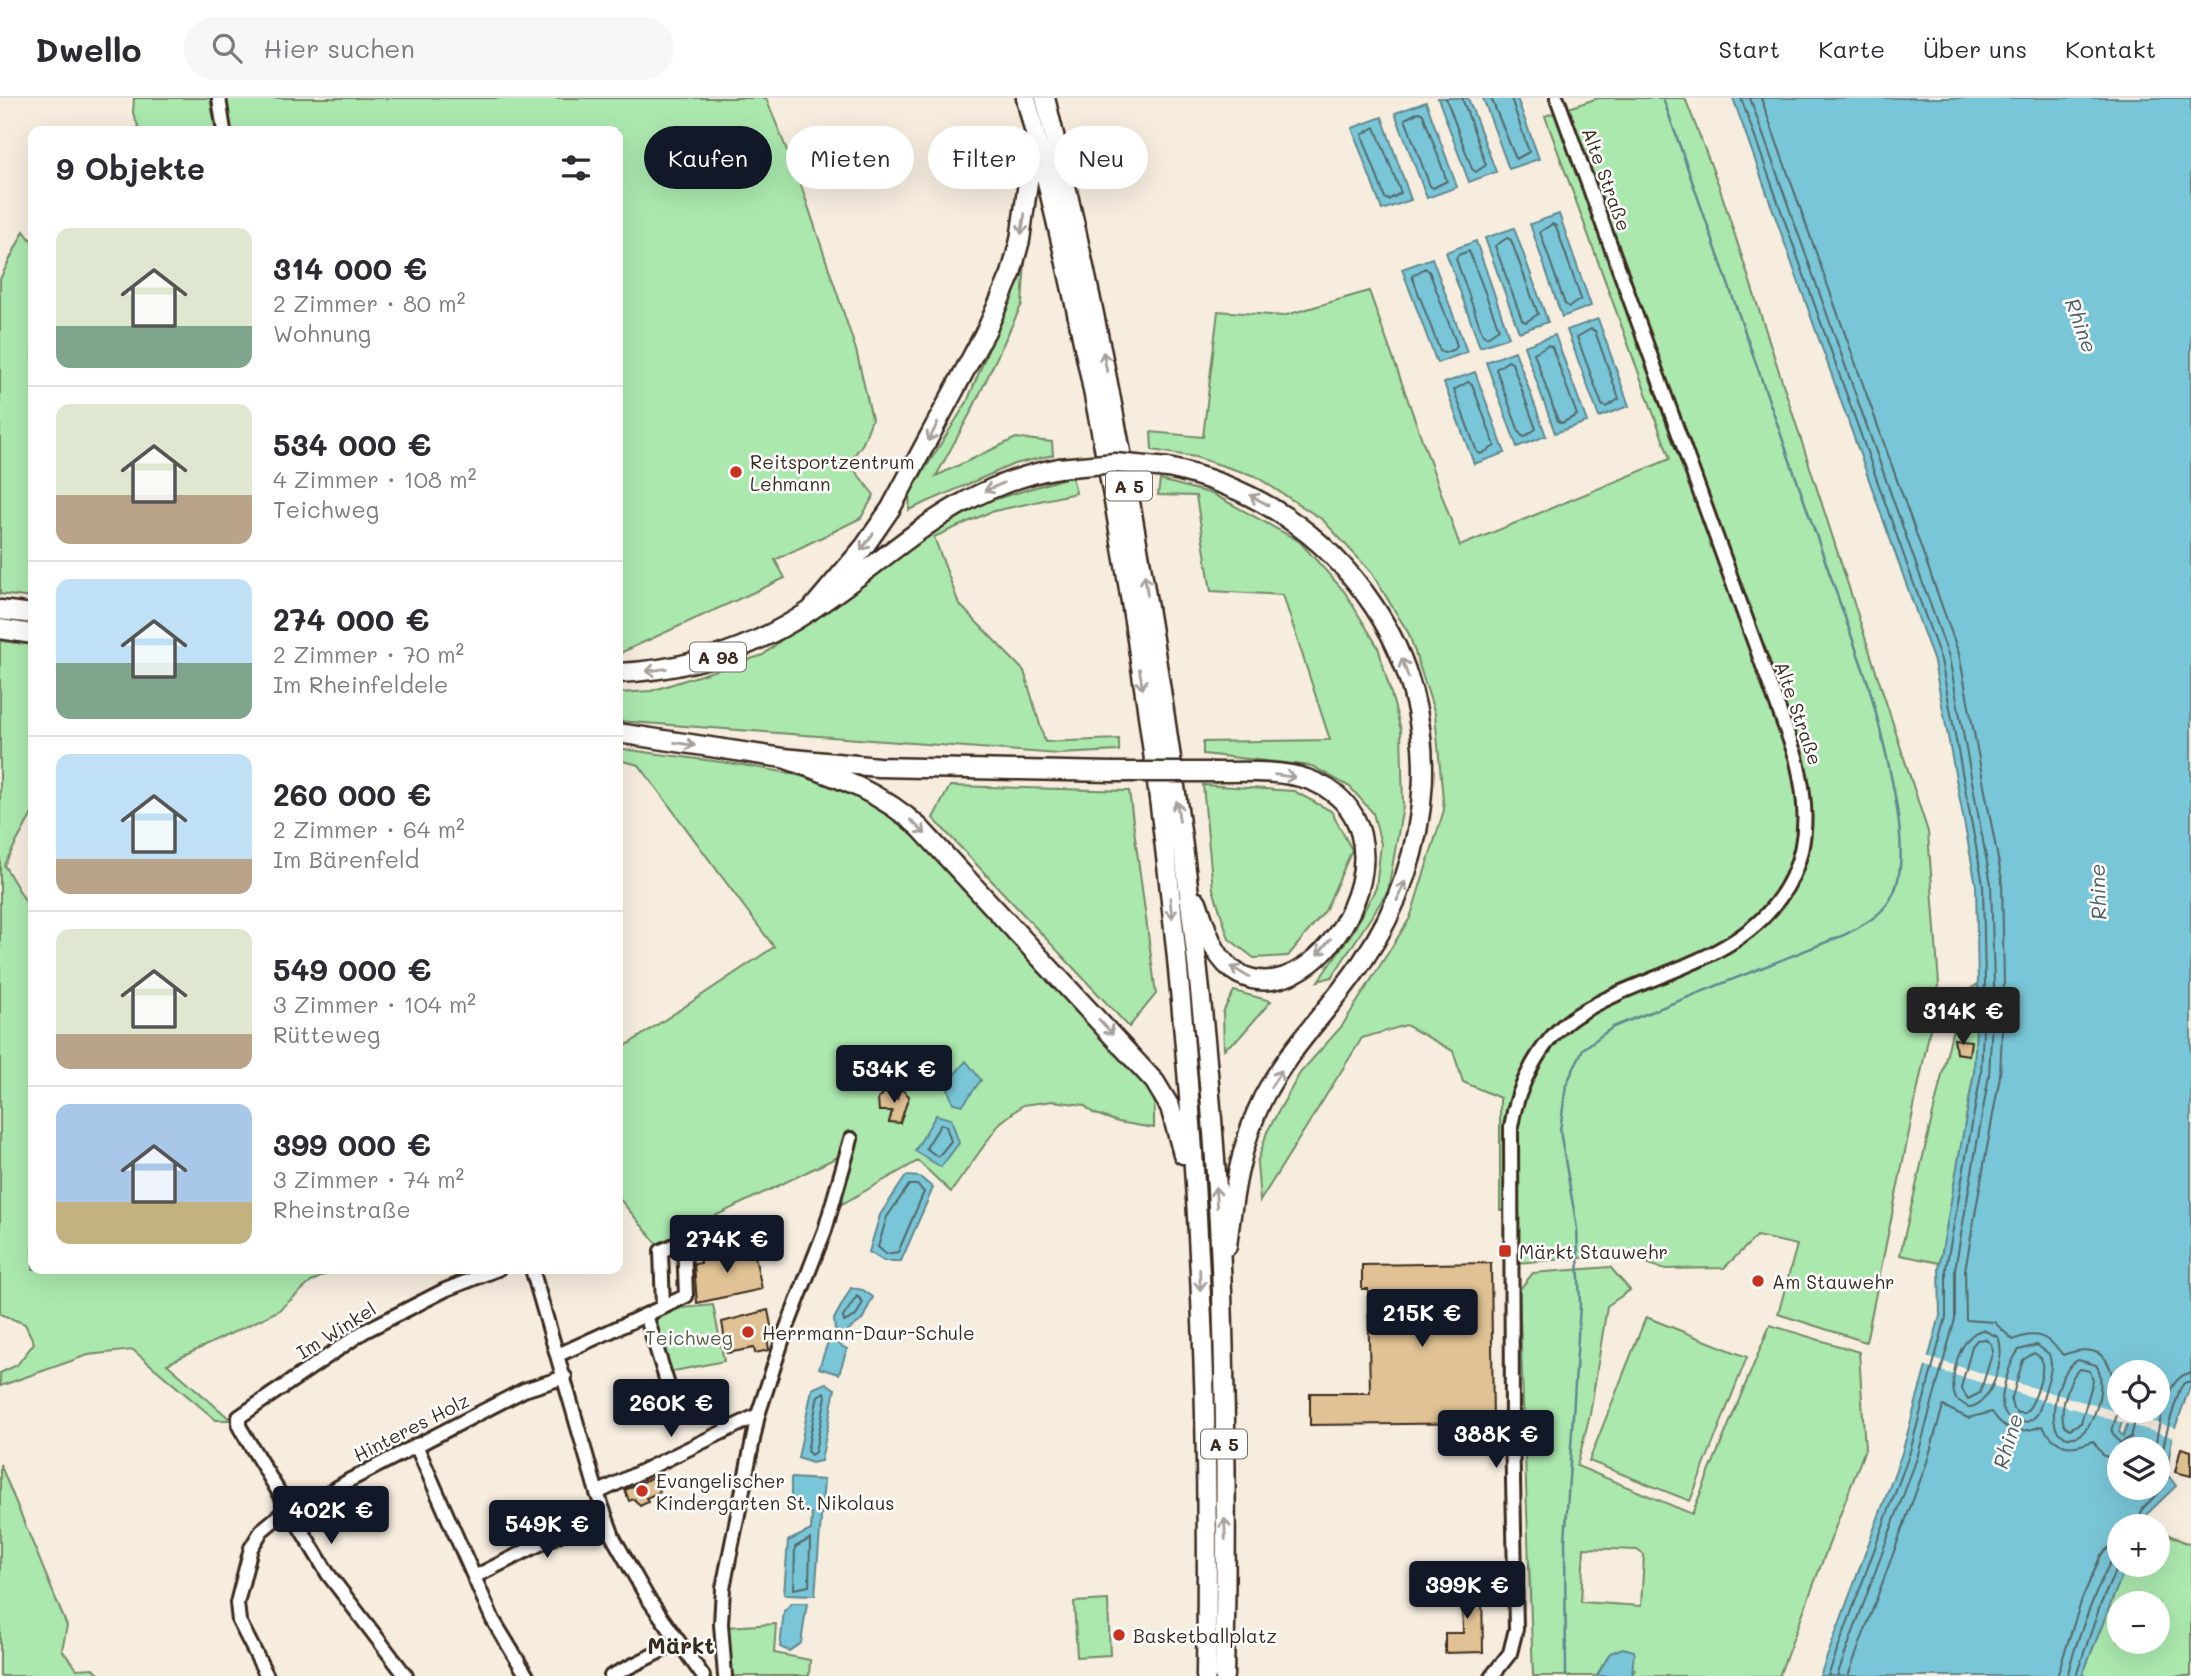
<!DOCTYPE html>
<html lang="de">
<head>
<meta charset="utf-8">
<style>
  body { margin:0; font-family:Mali,sans-serif; background:#f7f7f7; color:#2b2b33; height:100vh; display:flex; flex-direction:column; font-size:26px; white-space:nowrap }
  * { box-sizing:border-box; margin:0 }
  p { font-size:23px; color:#7c7c81 }
  .icon { flex:none; width:38px; height:38px; fill:none; stroke:currentColor; stroke-width:2; stroke-linecap:round; stroke-linejoin:round }
  .map { position:relative; flex:1; overflow:hidden }
  .sheet { position:absolute; left:28px; top:28px; width:595px; height:1148px; display:flex; flex-direction:column; background:#fff; border-radius:14px; box-shadow:0 7px 28px #0002 }
  .sheet>* { flex:none }
  .guide { position:absolute; left:644px; top:28px; width:665px; height:63px; display:flex; gap:14px }
  .fabs { position:absolute; left:2107px; top:1262px; display:grid; gap:14px }
  .fabs a { display:grid; place-items:center; width:63px; height:63px; border-radius:50%; background:#fff; box-shadow:0 7px 28px #0002; font-size:35px }
  .price { position:absolute; translate:-50% -60px; padding:0 16px; border-radius:7px; background:#111827; color:#fff; font-size:23px; line-height:46px; filter:drop-shadow(0 2px 4px #0008) }
  .price::after { content:''; position:absolute; left:50%; top:42px; width:21px; height:16px; margin-left:-10px; background:inherit; clip-path:polygon(0 0,100% 0,50% 100%) }
  .price.current { background:#222; color:#fff }
  ul { padding:0; list-style:none }
  li { display:flex; align-items:center; gap:21px; height:175px; padding:0 28px }
  li+li { border-top:2px solid #e1e1e2 }
  li span { display:grid; place-items:center; flex:none; width:196px; height:140px; border-radius:14px; color:#555 }
  li>.icon { margin-inline-start:auto }
  span .icon { width:84px; height:84px; fill:#fffc; stroke-width:1 }
  li b { font-size:30px }
  h2 { display:flex; justify-content:space-between; align-items:center; height:84px; padding:0 28px; font-size:30px }
  .chip { padding:0 24px; border-radius:32px; background:#fff; box-shadow:0 7px 28px #0002; font-size:24px; line-height:63px }
  .chip.current { background:#111827; color:#fff }
  header { display:flex; align-items:center; gap:42px; box-sizing:border-box; height:98px; padding:0 35px; background:#fff; border-bottom:2px solid #e1e1e2 }
  header strong { font-size:33px }
  nav { display:flex; gap:38px; margin-inline-start:auto; font-size:24px }
  .search { width:490px; height:63px; background:#f7f7f7; display:flex; align-items:center; gap:18px; box-sizing:border-box; padding:0 24px; border-radius:38px; color:#7c7c81; font-size:26px }
  .map>svg:first-child { display:block }
  .green { fill:#abe8ae; stroke:#738966; stroke-width:2; fill-rule:evenodd }
  .water { fill:#79c6d8; stroke:#60888e; stroke-width:2; fill-rule:evenodd }
  .pier { fill:#f6eddf }
  .lines { fill:none; stroke-linecap:round; stroke-linejoin:round }
  .shore { stroke:#546868; stroke-width:2 }
  .stream { stroke:#60888e; stroke-width:2.5 }
  .building { fill:#e0c294; stroke:#3b2a1e; stroke-width:2 }
  .minor-casing { stroke:#3b2a1e; stroke-width:18 }
  .highway-casing { stroke:#3b2a1e; stroke-width:23 }
  .minor { stroke:#fff; stroke-width:12 }
  .highway { stroke:#fff; stroke-width:18 }
  .highway-bridge-casing { stroke:#3b2a1e; stroke-width:23; stroke-linecap:butt }
  .highway-bridge { stroke:#fff; stroke-width:18 }
  .oneway { stroke:#a79f9a }
  .poi-dot { fill:#c8321e; stroke:#fff; stroke-width:2.5 }
  .labels { text-anchor:middle; dominant-baseline:central; stroke-width:5; stroke-linejoin:round; paint-order:stroke }
  .shield { fill:#fff; stroke:#766a62; stroke-width:2 }
  .shield-label { font-size:18px; font-weight:bold; fill:#3b2a1e }
  .street-label { font-size:19px; fill:#3b2a1e; stroke:#fff }
  .poi-label { font-size:19px; fill:#3b2a1e; stroke:#fff; text-anchor:start }
  .park-label { font-size:19px; fill:#575a42; stroke:#fff }
  .water-label { font-size:21px; font-style:italic; fill:#51615f; stroke:#fff }
  .quarter-label { font-size:23px; font-weight:bold; fill:#3b2a1e; stroke:#fff }
</style>
</head>
<body>
<header>
<strong>Dwello</strong>
<div class="search"><svg class="icon" aria-label="search" viewBox="0 0 24 24"><circle cx="10" cy="10" r="6"/><path d="M15 15l6 6"/></svg>Hier suchen</div>
<nav><a>Start</a><a>Karte</a><a>Über uns</a><a>Kontakt</a></nav>
</header>
<div class="map">
<svg width="2191" height="1578" viewBox="0 0 2191 1578">
  <rect width="100%" height="100%" fill="#f6eddf"/>
  <filter id="ink" filterUnits="userSpaceOnUse"><feTurbulence type="fractalNoise" baseFrequency=".0143" numOctaves="2"/><feDisplacementMap in="SourceGraphic" scale="14" xChannelSelector="R" yChannelSelector="G"/><feConvolveMatrix kernelMatrix="1 2 1 2 8 2 1 2 1" color-interpolation-filters="sRGB"/></filter>
  <g filter="url(#ink)">
    <path class="green" d="M134,0H210L216,33H140L133,15Z
      M226,0H766L802,90L856,252L872,321L863,345L849,365L874,397L861,420L775,462L785,480L618,556V33H231Z
      M1598,0H1685L1719,88L1928,734L1939,887L1866,1244L1778,1216L1797,1147L1757,1138L1724,1170L1662,1171L1637,1161L1602,1158L1517,1165V1112H1500V1000L1463,984L1453,953L1406,927L1362,940L1260,1103L1257,1065L1267,1034L1300,975L1342,928L1410,820L1444,712L1435,616L1409,536L1371,474L1323,422L1255,378L1195,359L1152,352L1151,334L1203,339L1218,213L1283,218L1369,193L1460,448L1670,361L1545,18Z
      M24,133L33,145V500L0,496V181Z
      M1025,162L1022,206L972,312L936,378L1016,340L1052,344L1053,357L1014,366L909,412L910,395L967,304Z
      M1072,378L1076,395L990,414L934,439L959,506L1024,573L1045,644L1119,641V653L1059,656L618,623V595L651,593L763,557L888,454L986,404Z
      M1160,382L1213,396L1299,443L1344,493L1378,549L1401,632L1403,708L1388,793L1332,879L1318,883L1354,832L1376,790L1381,746L1373,715L1350,689L1312,668L1203,656V644L1330,642L1283,497L1211,493L1196,398L1158,397Z
      M0,543L33,547V714L4,767L33,816V1171H335L311,1184L278,1213L167,1266L231,1322H216L133,1252L88,1257L0,1288V1275L17,1267L34,1245L25,1226L0,1216Z
      M618,650C699,664 802,666 875,705C890,713 904,727 918,737L1140,980L1154,999V1030L1118,1024L1093,1015L1084,1007L1053,1003L1023,1007L1000,1025L951,1094L918,1063L842,1106L846,1055L657,1146L618,1099V953L774,849L639,667L618,662Z
      M1203,687L1294,693L1331,713L1352,752L1325,813L1288,858L1254,860L1229,841L1213,791Z
      M950,688L1129,693L1156,896L1129,929L933,720Z
      M1978,886L1974,975L1940,1165L1900,1157L1952,934L1969,892Z
      M1234,893L1271,903L1239,940L1224,951L1223,914Z
      M1610,1169L1630,1192L1607,1208L1590,1316L1577,1368L1692,1416L1770,1227L1859,1254L1865,1351L1779,1578H1632L1635,1571L1603,1566L1597,1578H1533L1519,1192L1533,1175ZM1584,1450L1637,1452L1644,1457L1641,1508L1581,1504Z
      M713,1207L724,1263L669,1274L652,1223L681,1210Z
      M1646,1219L1747,1259L1690,1403L1589,1363Z
      M0,1366L67,1528L62,1552L77,1571L94,1570L101,1578H0Z
      M2158,1432L2191,1447V1578H2082L2126,1467L2158,1466ZM2119,1505H2158V1544H2119Z
      M1108,1502L1110,1557L1077,1559L1074,1504Z
      M776,1526L774,1555L810,1562L809,1578H732L725,1529Z"/>
    <path class="water" d="M1438,0H1468L1496,74L1469,84Z
      M1483,0H1517L1539,61L1509,71Z
      M1733,0H2191V1286L2172,1338L2167,1376L2176,1388L2148,1415L2143,1428H2119V1466L2126,1467L2082,1578H1820L1902,1355L1940,1218L1939,1170L1974,975L1978,886L1976,787L1934,564ZM2119,1274H2158V1312L2132,1313L2123,1338L2119,1334L2125,1313L2119,1312ZM2119,1351H2158V1390H2119Z
      M1426,4L1457,89L1427,100L1395,15Z
      M1382,19L1411,102L1382,112L1352,30Z
      M1559,116L1591,208L1562,219L1530,126Z
      M1514,130L1548,224L1519,234L1485,140Z
      M1476,143L1509,239L1480,249L1446,154Z
      M1432,160L1467,254L1437,265L1402,171Z
      M1598,221L1629,308L1599,319L1567,232Z
      M1555,237L1587,324L1555,335L1524,248Z
      M1515,253L1546,338L1517,349L1486,264Z
      M1475,274L1505,355L1474,366L1444,285Z
      M966,963L981,982L963,1007L953,1005L946,986Z
      M936,1017L951,1021L959,1045L941,1069L915,1053Z
      M906,1078L920,1079L933,1090L901,1163H884L869,1154L880,1117Z
      M851,1190L863,1192L873,1199L862,1222L843,1236L835,1232L834,1221Z
      M829,1241L847,1251L839,1276L819,1270Z
      M826,1285L835,1291L821,1363L812,1365L798,1360L812,1291Z
      M791,1380L824,1382L815,1497L784,1496L788,1443L811,1432L812,1416L791,1405Z
      M792,1505H807L801,1545L789,1553L780,1549L784,1513Z
      M1623,1550L1634,1553L1632,1578H1597L1610,1555Z"/>
    <path class="pier" d="M1926,1259L2178,1331L2176,1340L1923,1268Z"/>
    <g class="lines">
      <path class="shore" d="M1446,0L1472,71L1476,74L1486,67L1462,0
        M1491,0L1516,61L1529,54L1511,0
        M1741,0L1941,562L1983,786L1985,886L1981,976L1946,1170V1219L1909,1357L1828,1578
        M1750,0L1949,559L1991,786L1994,886L1989,977L1955,1171V1221L1917,1360L1837,1578
        M1761,0L1959,556L2002,782L2004,887L2000,978L1965,1172L1966,1222L1994,1224L2013,1242C2036,1232 2048,1238 2063,1257C2091,1246 2111,1253 2113,1286L2119,1287
        M1419,14L1423,16L1447,83L1433,90L1430,88L1405,21Z
        M1375,29L1401,95L1388,102L1385,100L1362,37Z
        M1552,126L1556,128L1581,201L1569,209L1565,206L1540,134Z
        M1507,140L1511,142L1538,216L1526,224L1522,222L1495,148Z
        M1469,153L1499,231L1487,239L1483,237L1456,161L1458,157Z
        M1425,170L1429,173L1457,247L1455,251L1444,255L1440,253L1412,178Z
        M1591,231L1595,233L1619,301L1606,309L1602,307L1577,239Z
        M1548,247L1552,249L1577,317L1562,325L1558,323L1534,255Z
        M1508,263L1512,265L1536,331L1524,339L1520,336L1496,271Z
        M1468,284L1472,286L1495,348L1481,356L1477,354L1454,292Z
        M941,1026L946,1028L951,1043L938,1059L926,1050Z
        M909,1087H917L924,1094L898,1154L886,1156L878,1149L887,1119Z
        M857,1198L863,1204L856,1218L844,1224L843,1219Z
        M1983,1232L1998,1239C2007,1257 1991,1310 1968,1309L1956,1301C1947,1282 1960,1235 1983,1232Z
        M1985,1241L1991,1246L1993,1253L1980,1295L1968,1301L1961,1290L1972,1248L1977,1242Z
        M2037,1247L2049,1256C2054,1269 2048,1281 2045,1293C2043,1300 2041,1308 2038,1315C2029,1329 2008,1327 2003,1311C1999,1297 2010,1263 2019,1252Z
        M2034,1255L2041,1260C2046,1272 2035,1306 2025,1315H2018L2013,1311L2011,1303L2023,1262Z
        M2078,1262L2096,1267C2110,1284 2090,1360 2058,1334C2047,1317 2060,1270 2078,1262Z
        M2080,1271L2090,1273L2093,1283L2081,1325L2070,1331L2064,1327C2059,1314 2069,1278 2080,1271Z
        M824,1294L826,1298L815,1354L811,1357L807,1353L818,1298Z
        M2119,1309L2112,1334L2120,1345L2131,1339L2138,1312
        M2155,1351C2158,1330 2167,1276 2191,1275
        M2137,1428L2143,1410L2164,1389C2156,1358 2170,1322 2180,1291L2184,1285L2191,1283
        M810,1441L809,1488L794,1491L795,1449Z
        M1848,1578L1927,1364L1943,1308L1968,1320L1992,1314C2006,1335 2018,1337 2042,1328C2057,1350 2069,1353 2093,1343L2103,1357L2119,1364
        M2057,1578L2082,1501L2101,1457L2119,1440
        M2068,1578C2069,1560 2106,1462 2119,1453
        M2076,1578L2100,1508L2119,1464"/>
      <path class="stream" d="M1566,1578L1565,1444L1580,1207L1577,1130L1560,1033L1566,987L1583,951L1613,929L1844,837C1864,826 1883,818 1893,796C1916,751 1881,637 1869,588L1663,0"/>
    </g>
    <path class="building" d="M1954,941L1971,943L1969,957L1956,955Z
      M901,991L909,998L900,1025L889,1024L892,1013H879L878,1001L886,993L897,1001Z
      M753,1149L762,1191L697,1205L694,1166L701,1165L700,1161Z
      M1491,1165L1493,1325L1310,1327V1295H1370L1368,1191H1362V1167Z
      M768,1212L773,1238L767,1239L769,1252L755,1255L754,1250L727,1255L722,1224Z
      M2181,1350L2191,1353V1378L2175,1374Z
      M654,1379L660,1394L646,1400L648,1404L640,1408L634,1401L629,1403L625,1392Z
      M1482,1488L1483,1554L1445,1555V1535H1463L1462,1500H1444V1489Z"/>
    <g class="lines">
      <g class="minor-casing">
        <path id="minor" d="M219,0L224,33
          M532,1171L597,1395L614,1441L647,1499L703,1578
          M646,1217L672,1300
          M558,1257L663,1209L661,1153L684,1143L686,1198L663,1209
          M416,1347L493,1522L527,1578
          M597,1395L758,1317
          M474,1479L604,1414
          M267,1578L239,1523L237,1505L251,1450L262,1432L279,1418L293,1417L350,1382L524,1292L565,1279
          M406,1578L328,1476L239,1328V1319L363,1234L445,1192L498,1171
          M611,1578L677,1545
          M725,1578L721,1526L723,1490L758,1317L784,1237L825,1132L851,1041
          M1492,1578L1510,1555L1516,1531L1512,1330L1511,1029C1517,988 1541,940 1577,917C1650,871 1751,865 1792,779C1810,741 1806,699 1796,659L1557,0"/>
      </g>
      <g class="highway-casing">
        <path id="highway" d="M1026,0C1158,508 1215,1054 1206,1578
          M1045,0C1099,218 1139,437 1171,660C1196,836 1216,1016 1222,1194C1226,1322 1227,1450 1224,1578
          M1168,370C1253,388 1324,434 1373,507C1447,617 1435,757 1362,864C1331,910 1289,950 1263,1000C1240,1047 1233,1097 1227,1148
          M0,512L33,516
          M810,513L864,449L891,410L987,231L1011,176L1020,142L1033,48
          M0,531L33,536
          M618,575C687,572 750,552 808,514C895,458 950,390 1059,370
          M618,635L783,660L878,669L1112,674
          M783,660C834,678 880,693 920,730L1155,984L1170,1009L1183,1056
          M1197,804C1206,829 1213,862 1239,876C1324,920 1431,724 1307,681C1280,672 1245,674 1217,674"/>
      </g>
      <use href="#minor" class="minor"/>
      <use href="#highway" class="highway"/>
      <g class="highway-bridge-casing">
        <path id="highway-bridge" d="M1059,370L1115,365L1168,370
          M1112,674H1217"/>
      </g>
      <use href="#highway-bridge" class="highway-bridge"/>
    </g>
    <defs><path id="oneway-shaft" d="M-6 0H5M1.5-3L5.5 0L1.5 3" fill="none" stroke-width="1.6" stroke-linecap="round" stroke-linejoin="round" transform="scale(1.75)"/></defs>
    <g class="oneway">
      <use href="#oneway-shaft" transform="translate(1023 126) rotate(100)"/>
      <use href="#oneway-shaft" transform="translate(1105 264) rotate(-101)"/>
      <use href="#oneway-shaft" transform="translate(933 334) rotate(117)"/>
      <use href="#oneway-shaft" transform="translate(994 389) rotate(157)"/>
      <use href="#oneway-shaft" transform="translate(1259 402) rotate(-152)"/>
      <use href="#oneway-shaft" transform="translate(867 444) rotate(126)"/>
      <use href="#oneway-shaft" transform="translate(1146 487) rotate(-98)"/>
      <use href="#oneway-shaft" transform="translate(1405 570) rotate(-110)"/>
      <use href="#oneway-shaft" transform="translate(656 572) rotate(172)"/>
      <use href="#oneway-shaft" transform="translate(1141 581) rotate(81)"/>
      <use href="#oneway-shaft" transform="translate(685 646) rotate(9)"/>
      <use href="#oneway-shaft" transform="translate(1285 678) rotate(7)"/>
      <use href="#oneway-shaft" transform="translate(1178 713) rotate(-98)"/>
      <use href="#oneway-shaft" transform="translate(918 729) rotate(44)"/>
      <use href="#oneway-shaft" transform="translate(1401 793) rotate(-67)"/>
      <use href="#oneway-shaft" transform="translate(1171 810) rotate(84)"/>
      <use href="#oneway-shaft" transform="translate(1324 849) rotate(130)"/>
      <use href="#oneway-shaft" transform="translate(1240 874) rotate(-149)"/>
      <use href="#oneway-shaft" transform="translate(1106 929) rotate(47)"/>
      <use href="#oneway-shaft" transform="translate(1276 981) rotate(-57)"/>
      <use href="#oneway-shaft" transform="translate(1216 1099) rotate(-94)"/>
      <use href="#oneway-shaft" transform="translate(1200 1182) rotate(88)"/>
      <use href="#oneway-shaft" transform="translate(1225 1431) rotate(-91)"/>
    </g>
  </g>
  <g class="poi-dot">
    <circle cx="736" cy="374" r="7"/>
    <rect x="1498" y="1146" width="14" height="14" rx="3.5"/>
    <circle cx="1758" cy="1183" r="7"/>
    <circle cx="748" cy="1234" r="7"/>
    <circle cx="642" cy="1393" r="7"/>
    <circle cx="1119" cy="1537" r="7"/>
  </g>
  <g class="labels">
    <g class="shield">
      <rect x="1106" y="373.5" width="46" height="29" rx="5"/>
      <rect x="690" y="544.5" width="56" height="29" rx="5"/>
      <rect x="1201" y="1331.5" width="46" height="29" rx="5"/>
    </g>
    <g class="shield-label">
      <text x="1129" y="388">A 5</text>
      <text x="718" y="559">A 98</text>
      <text x="1224" y="1346">A 5</text>
    </g>
    <g class="street-label">
      <text transform="translate(1607 81) rotate(70)">Alte Straße</text>
      <text transform="translate(1799 615) rotate(71)">Alte Straße</text>
      <text transform="translate(336 1232) rotate(-32)">Im Winkel</text>
      <text transform="translate(411 1329) rotate(-27)">Hinteres Holz</text>
    </g>
    <g class="poi-label">
      <text x="750" y="363">Reitsportzentrum<tspan x="750" dy="22">Lehmann</tspan></text>
      <text x="1519" y="1153">Märkt Stauwehr</text>
      <text x="1772" y="1183">Am Stauwehr</text>
      <text x="762" y="1234">Herrmann-Daur-Schule</text>
      <text x="656" y="1382">Evangelischer<tspan x="656" dy="22">Kindergarten St. Nikolaus</tspan></text>
      <text x="1133" y="1537">Basketballplatz</text>
    </g>
    <g class="park-label">
      <text x="689" y="1239">Teichweg</text>
    </g>
    <g class="water-label">
      <text transform="translate(2082 227) rotate(70)">Rhine</text>
      <text transform="translate(2097 794) rotate(-92)">Rhine</text>
      <text transform="translate(2007 1343) rotate(-73)">Rhine</text>
    </g>
    <g class="quarter-label">
      <text x="681" y="1547">Märkt</text>
    </g>
  </g>
</svg>
<div class="fabs">
<a><svg class="icon" aria-label="locate" viewBox="0 0 24 24"><circle cx="12" cy="12" r="6"/><path d="M12 2v4M12 18v4M2 12h4M18 12h4"/></svg></a>
<a><svg class="icon" aria-label="layers" viewBox="0 0 24 24"><path d="M12 4l9 5-9 5-9-5zM3 14l9 5 9-5"/></svg></a>
<a>+</a>
<a>−</a>
</div>
<b class="price current" style="left:1963px;top:949px">314K €</b>
<b class="price" style="left:894px;top:1007px">534K €</b>
<b class="price" style="left:727px;top:1177px">274K €</b>
<b class="price" style="left:1422px;top:1251px">215K €</b>
<b class="price" style="left:671px;top:1341px">260K €</b>
<b class="price" style="left:1496px;top:1372px">388K €</b>
<b class="price" style="left:331px;top:1448px">402K €</b>
<b class="price" style="left:547px;top:1462px">549K €</b>
<b class="price" style="left:1467px;top:1523px">399K €</b>
<div class="guide">
<a class="chip current">Kaufen</a>
<a class="chip">Mieten</a>
<a class="chip">Filter</a>
<a class="chip">Neu</a>
</div>
<section class="sheet">
<h2>9 Objekte<svg class="icon" aria-label="filters" viewBox="0 0 24 24"><path d="M4 7h16M4 17h16"/><circle cx="9" cy="7" r="2"/><circle cx="15" cy="17" r="2"/></svg></h2>
<ul>
<li><span style="background:linear-gradient(#dfe7d0 70%,#7fa58c 0)"><svg class="icon" aria-label="home" viewBox="0 0 24 24"><path d="M3 11l9-7 9 7M6 9v11h12V9"/></svg></span><div><b>314 000 €</b><p>2 Zimmer · 80 m²</p><p>Wohnung</p></div></li>
<li><span style="background:linear-gradient(#dfe7d0 65%,#b9a48a 0)"><svg class="icon" aria-label="home" viewBox="0 0 24 24"><path d="M3 11l9-7 9 7M6 9v11h12V9"/></svg></span><div><b>534 000 €</b><p>4 Zimmer · 108 m²</p><p>Teichweg</p></div></li>
<li><span style="background:linear-gradient(#bfe0f5 60%,#7fa58c 0)"><svg class="icon" aria-label="home" viewBox="0 0 24 24"><path d="M3 11l9-7 9 7M6 9v11h12V9"/></svg></span><div><b>274 000 €</b><p>2 Zimmer · 70 m²</p><p>Im Rheinfeldele</p></div></li>
<li><span style="background:linear-gradient(#bfe0f5 75%,#b9a48a 0)"><svg class="icon" aria-label="home" viewBox="0 0 24 24"><path d="M3 11l9-7 9 7M6 9v11h12V9"/></svg></span><div><b>260 000 €</b><p>2 Zimmer · 64 m²</p><p>Im Bärenfeld</p></div></li>
<li><span style="background:linear-gradient(#dfe7d0 75%,#b9a48a 0)"><svg class="icon" aria-label="home" viewBox="0 0 24 24"><path d="M3 11l9-7 9 7M6 9v11h12V9"/></svg></span><div><b>549 000 €</b><p>3 Zimmer · 104 m²</p><p>Rütteweg</p></div></li>
<li><span style="background:linear-gradient(#a9c7e8 70%,#c2b280 0)"><svg class="icon" aria-label="home" viewBox="0 0 24 24"><path d="M3 11l9-7 9 7M6 9v11h12V9"/></svg></span><div><b>399 000 €</b><p>3 Zimmer · 74 m²</p><p>Rheinstraße</p></div></li>
</ul>
</section>
</div>
</body>
</html>
